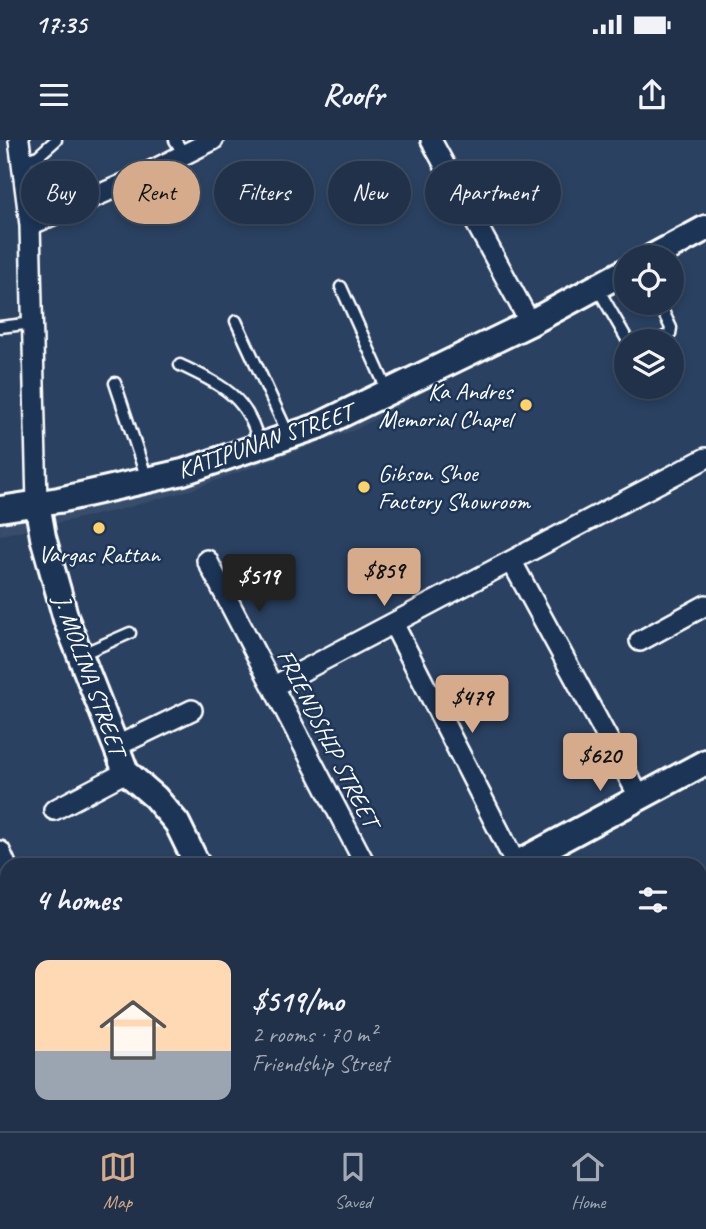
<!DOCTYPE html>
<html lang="en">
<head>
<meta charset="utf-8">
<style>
  body { margin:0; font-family:Caveat,sans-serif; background:#283950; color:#f1f3f6; height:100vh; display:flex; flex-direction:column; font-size:26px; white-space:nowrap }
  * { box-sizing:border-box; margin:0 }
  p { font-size:23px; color:#a2a9b4 }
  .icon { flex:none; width:38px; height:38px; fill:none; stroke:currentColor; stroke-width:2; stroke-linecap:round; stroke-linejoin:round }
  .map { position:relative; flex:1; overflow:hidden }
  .panel { position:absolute; left:0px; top:718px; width:707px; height:275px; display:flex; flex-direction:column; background:#203149; border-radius:21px 21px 0 0; box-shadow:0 4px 10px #0003,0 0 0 2px #3d4c61 }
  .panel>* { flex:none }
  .guide { position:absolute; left:21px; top:21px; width:665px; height:63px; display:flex; gap:14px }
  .tools { position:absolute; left:614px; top:105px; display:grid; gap:14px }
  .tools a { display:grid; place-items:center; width:70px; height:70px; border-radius:50%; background:#203149; box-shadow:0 4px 10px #0003,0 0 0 2px #3d4c61; font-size:35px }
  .price { position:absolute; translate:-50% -60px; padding:0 16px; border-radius:7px; background:#d6ab8b; color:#111; font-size:23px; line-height:46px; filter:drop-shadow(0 2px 4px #0008) }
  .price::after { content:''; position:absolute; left:50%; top:42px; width:21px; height:16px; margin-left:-10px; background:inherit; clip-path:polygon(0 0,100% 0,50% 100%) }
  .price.active { background:#222; color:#fff }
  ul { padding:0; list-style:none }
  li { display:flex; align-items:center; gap:21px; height:175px; padding:0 35px }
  li span { display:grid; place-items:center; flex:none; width:196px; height:140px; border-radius:14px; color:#555 }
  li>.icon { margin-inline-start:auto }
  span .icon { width:84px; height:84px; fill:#fffc; stroke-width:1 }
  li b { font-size:30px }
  h2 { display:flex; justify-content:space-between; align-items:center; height:84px; padding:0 35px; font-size:30px }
  .pill { padding:0 24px; border-radius:32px; background:#203149; box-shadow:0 4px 10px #0003,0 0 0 2px #3d4c61; font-size:24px; line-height:63px }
  .pill.active { background:#d6ab8b; color:#111 }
  .status { display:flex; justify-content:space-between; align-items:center; height:49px; padding:0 35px; background:#203149; direction:ltr }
  .status svg { height:19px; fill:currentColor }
  header { display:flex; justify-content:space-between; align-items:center; height:91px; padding:0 35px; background:#203149; font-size:32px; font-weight:600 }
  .tab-bar { display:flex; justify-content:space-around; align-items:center; height:98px; border-top:2px solid #3d4c61; background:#203149; font-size:19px; color:#a2a9b4 }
  .tab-bar a { display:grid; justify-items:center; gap:4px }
  .tab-bar .active { color:#d6ab8b }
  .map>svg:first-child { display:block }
  .built { fill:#394e6c }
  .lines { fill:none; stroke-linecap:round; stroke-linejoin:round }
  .service-casing { stroke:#fff; stroke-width:15 }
  .minor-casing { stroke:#fff; stroke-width:24 }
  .tertiary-casing { stroke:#fff; stroke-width:30 }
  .service { stroke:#1d3557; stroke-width:10 }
  .minor { stroke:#1d3557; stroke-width:19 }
  .tertiary { stroke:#1d3557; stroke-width:24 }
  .poi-dot { fill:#ffd166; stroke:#1d3557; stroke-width:2.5 }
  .labels { text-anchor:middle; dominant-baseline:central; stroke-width:5; stroke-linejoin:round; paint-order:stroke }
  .poi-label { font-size:24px; fill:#fff; stroke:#1d3557; text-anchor:end }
  .street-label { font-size:24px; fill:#fff; stroke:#1d3557 }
</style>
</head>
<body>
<div class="status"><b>17:35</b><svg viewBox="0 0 49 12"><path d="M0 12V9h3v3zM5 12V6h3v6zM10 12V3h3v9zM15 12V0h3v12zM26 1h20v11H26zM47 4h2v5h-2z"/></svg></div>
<header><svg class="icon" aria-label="menu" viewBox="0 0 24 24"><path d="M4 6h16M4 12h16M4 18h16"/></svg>Roofr<svg class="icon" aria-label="share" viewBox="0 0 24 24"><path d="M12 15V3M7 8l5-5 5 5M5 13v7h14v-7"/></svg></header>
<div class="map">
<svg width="706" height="991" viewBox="0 0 706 991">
  <rect width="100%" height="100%" fill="#2a4161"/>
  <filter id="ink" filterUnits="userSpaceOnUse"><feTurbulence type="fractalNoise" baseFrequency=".0143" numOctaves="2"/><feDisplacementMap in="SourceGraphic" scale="14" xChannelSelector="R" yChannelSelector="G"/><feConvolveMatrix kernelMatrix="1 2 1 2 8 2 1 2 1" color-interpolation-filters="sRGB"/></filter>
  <g filter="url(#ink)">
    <path class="built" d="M706,74V98L671,117H626V141L357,289L190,350L118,370L0,395V354L113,335L275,290L521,175Z"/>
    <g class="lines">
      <g class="service-casing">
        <path id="service" d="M175,0L185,16
          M22,21L38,16L56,0
          M341,147L387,250
          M597,147L628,201
          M236,181L289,296
          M0,187L33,183
          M657,201L670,194L671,188L659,163
          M180,225C223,246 248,256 260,306
          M115,243L147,339
          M82,514L130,493"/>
      </g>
      <g class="minor-casing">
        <path id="minor" d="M19,0L30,85L37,363
          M431,0L530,183
          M30,85L133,40L213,0
          M207,420L365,724
          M512,422L640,658
          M394,485L516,724
          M640,501L706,465
          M274,546L706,318
          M115,607L192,570
          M54,670L126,632
          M0,711L7,727
          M700,776L706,773
          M0,824L7,821
          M700,935L706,932
          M0,949L7,945
          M127,985L130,991
          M461,985L464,991
          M596,991L607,985"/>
      </g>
      <g class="tertiary-casing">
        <path id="tertiary" d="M652,117L706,88
          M37,363L43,397L66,479L126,632L155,657L177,683L197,724
          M0,369L59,360L183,332L318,286L530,183L626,131
          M516,724L706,622
          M318,985L321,991"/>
      </g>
      <use href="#service" class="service"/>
      <use href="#minor" class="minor"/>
      <use href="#tertiary" class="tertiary"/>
    </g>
  </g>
  <g class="poi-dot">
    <circle cx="526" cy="265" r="7"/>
    <circle cx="364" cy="347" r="7"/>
    <circle cx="99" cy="388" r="7"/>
  </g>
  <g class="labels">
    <g class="poi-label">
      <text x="512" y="251">Ka Andres<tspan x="512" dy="28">Memorial Chapel</tspan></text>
      <text x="378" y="333" text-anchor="start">Gibson Shoe<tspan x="378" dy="28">Factory Showroom</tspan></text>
      <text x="99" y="414" text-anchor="middle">Vargas Rattan</text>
    </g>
    <g class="street-label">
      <text transform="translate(265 301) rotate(-19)">KATIPUNAN STREET</text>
      <text transform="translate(90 535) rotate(70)">J. MOLINA STREET</text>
      <text transform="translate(328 598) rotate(63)">FRIENDSHIP STREET</text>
    </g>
  </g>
</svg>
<div class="tools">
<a><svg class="icon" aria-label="locate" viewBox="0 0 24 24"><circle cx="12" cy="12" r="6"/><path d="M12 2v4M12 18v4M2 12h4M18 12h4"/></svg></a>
<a><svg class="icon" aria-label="layers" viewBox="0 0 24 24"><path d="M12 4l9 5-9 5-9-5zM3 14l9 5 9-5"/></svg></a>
</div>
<b class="price" style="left:384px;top:468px">$859</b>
<b class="price active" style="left:259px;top:474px">$519</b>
<b class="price" style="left:472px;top:595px">$479</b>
<b class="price" style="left:600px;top:653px">$620</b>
<div class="guide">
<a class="pill">Buy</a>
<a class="pill active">Rent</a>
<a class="pill">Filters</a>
<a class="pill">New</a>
<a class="pill">Apartment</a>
</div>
<section class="panel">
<h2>4 homes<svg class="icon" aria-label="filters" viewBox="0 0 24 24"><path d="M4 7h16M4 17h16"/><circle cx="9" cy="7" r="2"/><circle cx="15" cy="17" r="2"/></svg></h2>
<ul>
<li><span style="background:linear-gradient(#ffd9b3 65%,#9aa5b1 0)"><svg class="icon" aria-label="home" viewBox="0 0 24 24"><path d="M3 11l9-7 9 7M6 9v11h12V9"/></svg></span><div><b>$519/mo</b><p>2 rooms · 70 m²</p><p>Friendship Street</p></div></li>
</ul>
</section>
</div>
<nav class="tab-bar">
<a class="active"><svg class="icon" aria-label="map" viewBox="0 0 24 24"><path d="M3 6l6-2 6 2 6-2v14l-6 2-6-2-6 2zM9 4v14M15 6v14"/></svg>Map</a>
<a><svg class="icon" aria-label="saved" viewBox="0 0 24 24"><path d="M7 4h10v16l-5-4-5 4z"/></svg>Saved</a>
<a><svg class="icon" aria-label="home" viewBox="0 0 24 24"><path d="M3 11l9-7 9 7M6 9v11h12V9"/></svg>Home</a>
</nav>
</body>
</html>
